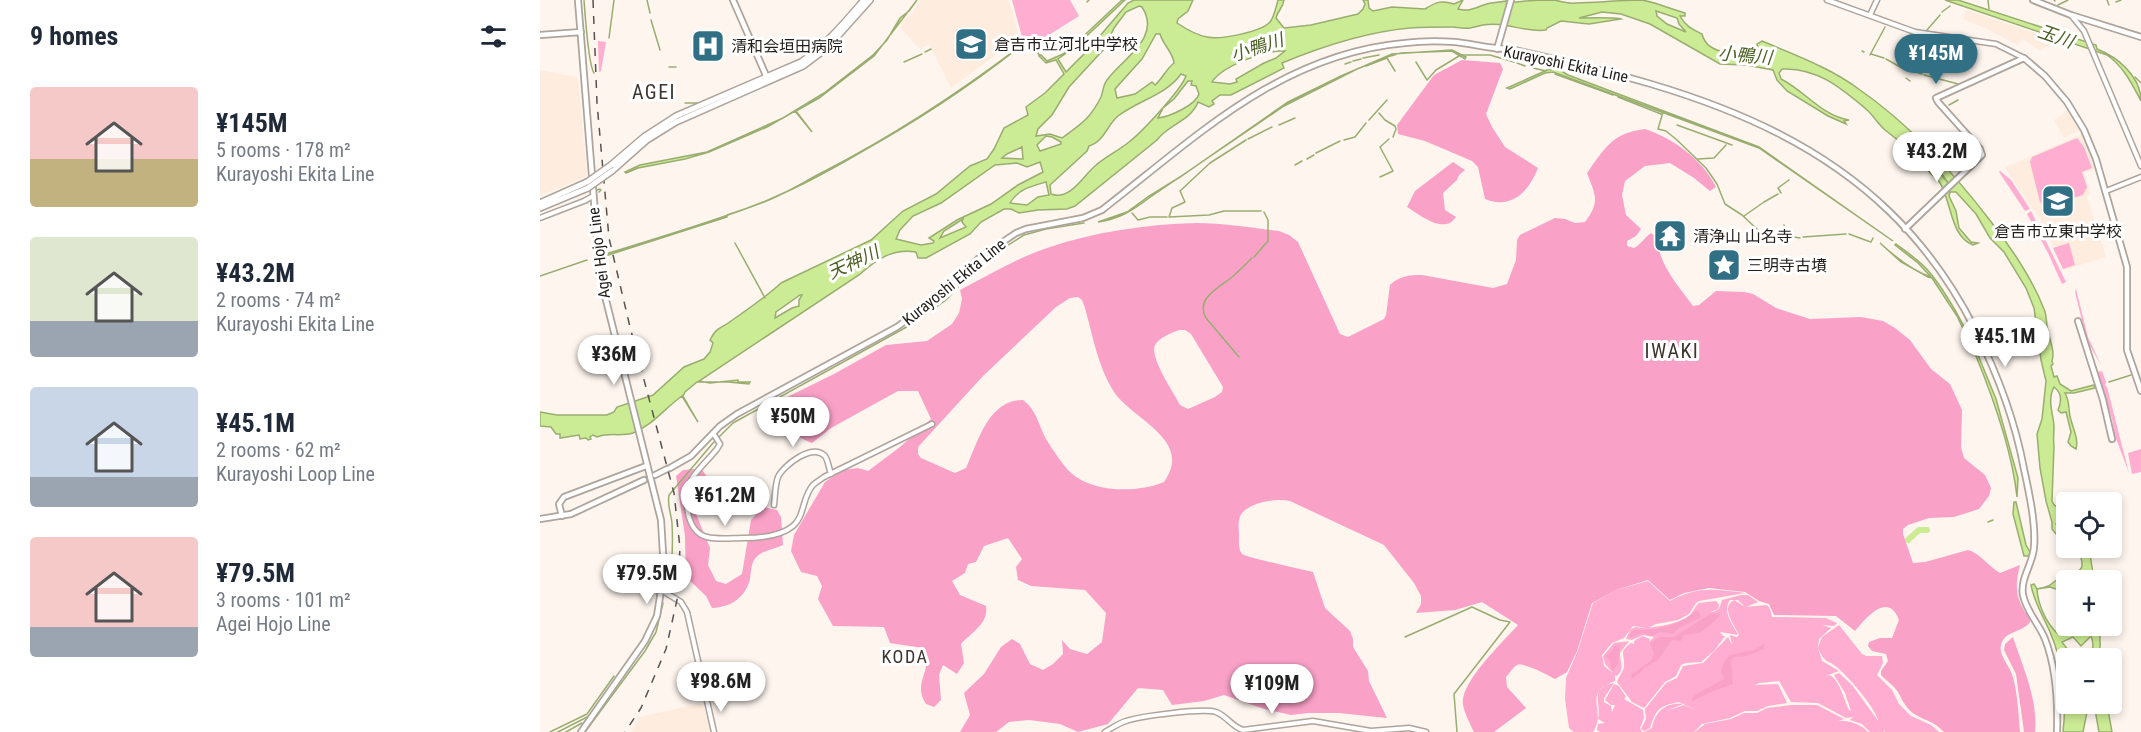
<!DOCTYPE html>
<html lang="en">
<head>
<meta charset="utf-8">
<style>
  body { margin:0; font-family:"Roboto Condensed","Noto Sans JP",sans-serif; background:#f6f6f7; color:#1f2937; height:100vh; display:flex; flex-direction:column; font-size:22px; white-space:nowrap }
  * { box-sizing:border-box; margin:0 }
  p { font-size:20px; color:#747a83 }
  .icon { flex:none; width:33px; height:33px; fill:none; stroke:currentColor; stroke-width:2; stroke-linecap:round; stroke-linejoin:round }
  .map { position:relative; flex:1; overflow:hidden }
  .drawer { display:flex; flex-direction:column; background:#fff; width:540px }
  .drawer>* { flex:none }
  .tools { position:absolute; left:1516px; top:492px; display:grid; gap:12px }
  .tools a { display:grid; place-items:center; width:66px; height:66px; border-radius:6px; background:#fff; box-shadow:0 3px 9px #0003; font-size:30px }
  .price { position:absolute; translate:-50% -51px; padding:0 14px; border-radius:21px; background:#fff; color:#222; font-size:20px; line-height:39px; filter:drop-shadow(0 2px 3px #0008) }
  .price::after { content:''; position:absolute; left:50%; top:36px; width:18px; height:14px; margin-left:-9px; background:inherit; clip-path:polygon(0 0,100% 0,50% 100%) }
  .price.active { background:#316f84; color:#fff }
  ul { padding:0; list-style:none }
  li { display:flex; align-items:center; gap:18px; height:150px; padding:0 30px }
  li span { display:grid; place-items:center; flex:none; width:168px; height:120px; border-radius:6px; color:#555 }
  li>.icon { margin-inline-start:auto }
  span .icon { width:72px; height:72px; fill:#fffc; stroke-width:1 }
  li b { font-size:26px }
  h2 { display:flex; justify-content:space-between; align-items:center; height:72px; padding:0 30px; font-size:26px }
  main { display:flex; flex:1; min-height:0 }
  .map>svg:first-child { display:block }
  .built { fill:#feecdf }
  .green { fill:#ffadd0; fill-rule:evenodd }
  .forest { fill:#faa1c8; fill-rule:evenodd }
  .water { fill:#cceb95; stroke:#99ad70; stroke-width:1.5; fill-rule:evenodd }
  .lines { fill:none; stroke-linecap:round; stroke-linejoin:round }
  .stream { stroke:#99ad70; stroke-width:1.5 }
  .river { stroke:#cceb95; stroke-width:6 }
  .tertiary-casing { stroke:#aea49c; stroke-width:7 }
  .secondary-casing { stroke:#aea49c; stroke-width:8 }
  .primary-casing { stroke:#aea49c; stroke-width:8 }
  .trunk-casing { stroke:#aea49c; stroke-width:8 }
  .tertiary { stroke:#fff; stroke-width:4 }
  .secondary { stroke:#fff; stroke-width:4.5 }
  .primary { stroke:#fff; stroke-width:4.5 }
  .trunk { stroke:#fff; stroke-width:5 }
  .rail { stroke:#58534f; stroke-width:1.5; stroke-dasharray:8 8; stroke-linecap:butt }
  .trunk-bridge-casing { stroke:#aea49c; stroke-width:8; stroke-linecap:butt }
  .trunk-bridge { stroke:#fff; stroke-width:5 }
  .labels { text-anchor:middle; dominant-baseline:central; stroke-width:6; stroke-linejoin:round; paint-order:stroke }
  .poi-label { font-size:16px; fill:#211d1a; stroke:#fff; text-anchor:start }
  .street-label { font-size:16px; fill:#211d1a; stroke:#fff }
  .water-label { font-size:18px; font-style:italic; fill:#4c5f24; stroke:#fff }
  .neighbourhood-label { font-size:18px; letter-spacing:1.5px; fill:#3e352f; stroke:#fff }
  .quarter-label { font-size:20px; letter-spacing:1.5px; fill:#3e352f; stroke:#fff }
</style>
</head>
<body>
<main>
<section class="drawer">
<h2>9 homes<svg class="icon" aria-label="filters" viewBox="0 0 24 24"><path d="M4 7h16M4 17h16"/><circle cx="9" cy="7" r="2"/><circle cx="15" cy="17" r="2"/></svg></h2>
<ul>
<li><span style="background:linear-gradient(#f6c9c9 60%,#c2b280 0)"><svg class="icon" aria-label="home" viewBox="0 0 24 24"><path d="M3 11l9-7 9 7M6 9v11h12V9"/></svg></span><div><b>¥145M</b><p>5 rooms · 178 m²</p><p>Kurayoshi Ekita Line</p></div></li>
<li><span style="background:linear-gradient(#dfe7d0 70%,#9aa5b1 0)"><svg class="icon" aria-label="home" viewBox="0 0 24 24"><path d="M3 11l9-7 9 7M6 9v11h12V9"/></svg></span><div><b>¥43.2M</b><p>2 rooms · 74 m²</p><p>Kurayoshi Ekita Line</p></div></li>
<li><span style="background:linear-gradient(#c9d6e8 75%,#9aa5b1 0)"><svg class="icon" aria-label="home" viewBox="0 0 24 24"><path d="M3 11l9-7 9 7M6 9v11h12V9"/></svg></span><div><b>¥45.1M</b><p>2 rooms · 62 m²</p><p>Kurayoshi Loop Line</p></div></li>
<li><span style="background:linear-gradient(#f6c9c9 75%,#9aa5b1 0)"><svg class="icon" aria-label="home" viewBox="0 0 24 24"><path d="M3 11l9-7 9 7M6 9v11h12V9"/></svg></span><div><b>¥79.5M</b><p>3 rooms · 101 m²</p><p>Agei Hojo Line</p></div></li>
</ul>
</section>
<div class="map">
<svg width="1601" height="732" viewBox="0 0 1601 732">
  <rect width="100%" height="100%" fill="#fef5ee"/>
  <path class="built" d="M381,0H468L472,10L479,38L411,88L389,44L380,49L360,27L363,20L372,14L377,3Z
    M1426,10L1517,40V42L1499,50L1483,39L1477,45L1443,27L1423,19Z
    M0,70L37,77L38,79L47,176L0,196Z
    M1528,111L1539,130L1524,138L1514,120Z
    M1542,134L1555,169L1544,173L1550,193L1547,197L1566,257L1524,270L1501,221L1467,171L1466,167Z
    M163,703L171,732H91L100,717Z"/>
  <path class="green" d="M472,0H530L539,16L496,43L482,37Z
    M58,41L66,42L61,71L59,72Z
    M1537,138L1544,147L1552,168L1542,172L1547,187L1543,195L1505,206L1500,202L1490,162L1492,157Z
    M1460,171L1471,180L1490,209L1485,211L1459,172Z
    M1491,211L1526,282L1522,284L1508,253L1487,214Z
    M1529,243L1535,265L1523,269L1513,248Z
    M1537,285L1536,289L1548,337L1561,365L1547,341L1535,292Z
    M1562,371L1566,382L1565,385L1567,387L1589,473L1575,436L1572,419L1557,372Z
    M1601,449V472L1592,474L1588,453Z
    M1108,581L1130,601C1157,586 1175,589 1205,593L1159,601L1156,603L1149,614L1138,620L1116,624L1108,628L1093,626L1084,638L1072,643L1062,655L1064,666L1073,673L1065,664L1063,656L1074,643L1089,641L1080,653C1080,663 1085,668 1077,676L1075,675V681C1040,694 1068,710 1053,732H1034L1029,728L1025,699L1026,678L1038,650L1053,603L1076,590Z
    M1201,595H1208L1218,602L1206,607L1227,605L1230,609L1232,617L1286,618L1297,623L1294,626L1282,625L1291,628L1279,639L1278,648L1282,637L1299,625L1322,654L1326,656H1342L1343,663L1337,675L1352,690L1359,704L1371,716L1391,725L1399,732H1345L1344,730V732H1330L1322,724L1310,720L1313,717L1306,718L1278,703L1251,702L1239,681L1219,683L1215,685L1238,684L1247,703L1228,706L1217,711H1205L1190,718L1162,724L1154,732H1104L1112,728C1115,712 1125,702 1143,704L1126,711L1144,705L1156,710L1139,702C1119,706 1116,709 1110,728L1104,731L1101,729L1106,719L1105,709L1126,683L1137,678L1143,666L1163,663L1188,637L1192,645L1190,635L1197,637L1199,635C1194,624 1180,608 1194,600L1205,607L1198,600H1190C1182,612 1192,623 1198,635L1180,632L1183,636H1185L1174,651L1161,662L1146,663L1141,665L1136,676L1125,682L1104,708L1092,702L1077,682C1079,676 1083,672 1084,667C1085,653 1078,653 1091,643L1094,644V641L1102,636L1110,639L1109,642L1114,637L1103,635L1092,640L1086,639L1090,630L1095,627C1108,630 1140,624 1150,615C1154,611 1155,606 1159,603L1176,601L1179,605L1178,609L1170,612C1179,612 1180,607 1182,600ZM1278,648C1285,664 1287,659 1298,668C1311,680 1334,706 1339,722L1312,685L1299,673L1294,675L1305,693L1311,711L1309,710C1303,698 1301,683 1290,675L1285,676L1299,671L1282,661Z
    M1074,683L1064,698V702L1071,706L1072,712L1075,705H1071L1065,700L1074,684L1079,686L1086,697L1084,699L1103,710L1104,718L1100,728L1102,732H1060L1057,730L1058,724L1065,723L1058,719C1062,703 1048,688 1074,683Z
    M1251,705H1277L1304,719L1298,721C1309,720 1320,724 1328,732H1155L1165,724L1191,719L1204,713H1217L1227,708Z"/>
  <path class="forest" d="M922,60L960,63L963,69L946,114L952,127L965,147L998,168C989,191 972,210 945,199L938,167L932,161L885,141L858,134L857,125L894,75Z
    M1105,129C1134,139 1162,159 1176,187L1170,191L1154,178L1130,163L1105,166L1085,181L1082,195L1086,215L1101,229L1096,236L1087,241V246L1094,248C1100,245 1105,237 1111,233L1117,238C1119,265 1137,284 1153,306L1159,305L1176,291L1204,292L1213,294L1236,308L1270,319L1321,317L1343,321L1355,328L1370,340L1391,369L1410,384L1422,410L1421,447L1424,458L1445,475L1451,488L1449,496L1439,509L1414,517L1389,518L1368,525L1363,529V534L1373,563L1385,562L1428,550C1441,554 1448,566 1460,573L1480,565C1474,588 1476,601 1491,620C1486,632 1467,630 1462,642C1457,653 1467,662 1471,672C1477,685 1479,717 1480,732H1404C1392,720 1388,722 1376,715C1366,709 1363,701 1358,692C1354,686 1346,680 1341,675V671L1348,661L1346,654L1332,651L1328,646L1329,642L1340,638H1352L1359,620C1348,591 1326,618 1315,631L1296,616L1234,615L1229,604L1219,601L1205,592L1169,588L1144,593L1130,600L1108,580L1076,590L1052,603L1037,651L1027,672L1015,679C1008,675 984,662 977,665C973,667 969,674 966,677L967,687L986,708L954,732H934C930,724 925,714 923,705C919,683 964,641 978,625L942,602L915,610L876,613L881,604V596L874,583L844,545L750,501C735,498 712,502 702,513C697,519 699,529 699,536C699,541 698,549 702,554C705,557 764,570 773,572L785,608L810,631L813,639V647L828,671L829,681L847,718L799,713H768L751,715L724,709L684,695L664,701L632,705L623,690L598,688L568,724L538,732L520,724L489,720L469,722L456,732H420L430,715L424,693L444,674L461,647L472,639L480,644L490,664L503,670L513,664L523,654L522,640L530,649L547,654L562,642L566,613L545,590L491,586L478,580L476,567L482,559L468,538L444,546L436,562L428,564L425,573L412,581L420,595L446,606C449,623 431,633 421,644L424,663L417,674L403,665L399,675L401,700L394,707L386,704C377,689 382,683 386,667C387,662 384,654 383,648L350,643L344,627L293,626L278,599L282,586L277,576L261,572L251,551L254,535L285,482L302,470L318,468L328,471L360,447L391,419L378,391H358L291,428L272,443C259,438 246,430 243,416L233,410L239,401L294,374L346,345L387,341L412,324L419,313L422,299L420,290C449,275 477,258 507,248C554,232 607,224 657,223C684,223 712,228 739,231L749,235L758,242L800,334L808,337L844,319L846,315L850,285C859,276 869,275 882,275L953,288L967,284L976,260L977,240L980,235L1015,218L1025,219L1035,223L1045,222C1061,201 1055,195 1047,173C1065,148 1072,133 1105,129ZM538,297L542,300L545,308C553,337 558,367 574,392C593,420 654,440 624,482C597,493 554,493 531,473C522,464 513,450 506,439C499,426 496,409 483,400C448,400 438,442 426,468L415,473L381,458L378,454V447L443,376L516,307L530,298ZM639,330H645L651,334L683,387L682,392L675,397L648,409L640,405C634,393 609,357 615,345C620,337 631,333 639,330Z
    M913,162L925,170L919,175L917,180L903,193L905,210L916,217C904,235 880,215 867,207L875,191Z
    M154,469L163,471L167,477L163,485L156,514L170,548L168,565L176,581L186,584L202,574L211,520L223,507L237,510L241,517L243,545C232,550 221,550 214,560C211,565 211,573 210,579C205,598 191,607 172,608L166,596L146,577L145,536L136,476L143,470Z
    M1155,611H1158L1161,617L1139,628L1133,634L1120,632L1111,636L1103,633L1089,638L1090,634L1094,630C1114,631 1140,626 1155,611Z
    M1179,613L1180,616L1168,627L1159,633L1144,635L1141,641L1133,640L1130,642L1118,660L1104,668L1100,673L1092,679L1091,675L1112,660L1114,653L1110,643L1120,637H1134L1170,614Z
    M1473,637C1483,668 1498,699 1495,732H1484L1476,674L1464,650L1465,644Z
    M1224,644V649L1206,656L1194,657L1191,661L1193,684L1173,691L1153,701L1152,698L1155,695L1182,680L1184,678C1178,669 1184,662 1190,655L1214,650Z
    M1080,645L1078,664L1073,671L1070,666L1071,662L1066,656L1072,651L1074,646Z"/>
  <path class="water" d="M377,0L334,56L279,98L256,111L272,132L255,111L227,127L169,152L145,159L98,168L86,173L85,172L100,165L167,152L243,118L284,93L333,55L347,40L360,18L369,11Z
    M582,0H585L535,47L518,59L526,72L547,51L588,3L594,0H653L648,11L638,19L637,23C646,29 656,35 667,37C680,40 721,32 730,22C734,17 736,7 738,0H744C743,8 738,10 736,18L744,28L771,25L818,14L823,9L825,4L823,0H828L829,8L833,11L852,7L885,9C896,2 901,0 914,4L923,0L918,9C931,13 939,5 951,3C957,2 964,2 970,0L967,3C981,1 998,0 1013,0C1021,1 1027,4 1036,3C1057,3 1078,0 1101,0C1116,2 1130,9 1145,13V16H1140C1145,26 1152,29 1162,34C1165,46 1176,51 1187,52L1189,50L1201,51L1218,47L1217,44L1222,41C1255,55 1291,68 1320,90C1372,126 1414,173 1452,223C1472,249 1492,278 1504,309C1507,315 1506,324 1508,331C1510,342 1515,351 1512,361L1513,364L1511,366L1514,377L1517,376L1520,384L1531,391L1554,385L1555,388L1534,393H1525C1530,402 1528,407 1530,416C1532,427 1539,438 1536,449L1531,446L1528,442L1531,432L1526,412L1521,413L1518,410C1522,401 1522,393 1514,387C1507,400 1513,413 1514,426C1514,433 1513,439 1514,446L1512,501L1514,505L1527,513V521H1518L1516,524L1522,531L1527,533V536L1517,535L1512,529V522L1506,501L1500,468L1497,434L1502,419L1506,381L1501,360L1494,308L1486,288L1464,252L1450,238L1436,214L1416,192H1410L1409,196L1416,211L1419,228L1431,242L1438,243L1433,245C1410,236 1412,203 1400,183C1397,178 1391,175 1388,170C1376,152 1361,143 1345,130C1338,124 1333,115 1326,109C1302,89 1277,67 1242,69L1239,73L1241,79C1265,91 1282,116 1309,120L1304,121L1306,124L1288,116L1247,91L1237,80L1233,70L1206,65L1180,64L1110,24L1081,14L1062,12L1039,18C1046,18 1076,17 1081,19L1049,24L1021,21L1007,28L1006,30C985,33 965,21 943,25C939,26 935,27 930,28C925,29 918,27 912,27C898,27 884,27 870,28C825,32 783,46 742,63L744,68L691,95H680L672,101L674,104L669,107L658,102C651,121 627,125 617,140L535,206L527,209L498,210L479,213L471,209H464L441,222L430,234L386,258H378L376,252C352,248 336,260 319,275L159,381L170,383L198,380V382H210L209,384L188,382H157L145,392L143,396L158,422L142,396C125,408 113,425 93,433C80,437 71,432 57,437L53,435L50,437L51,439L48,440L46,438L40,439L39,435L20,438V434H16L11,427L0,426V412L17,415H67L74,412L77,407L113,395L144,367L164,359L170,352L173,343L170,340C177,326 181,329 191,321C208,309 226,297 241,283L331,240L363,211L396,194L430,166L447,159L454,149L464,128L488,115L486,107L505,93L524,74L516,60L506,63L499,56L501,55L507,61L523,54L533,46ZM599,6L602,7C622,38 583,58 567,80C563,85 563,92 561,97C550,119 541,124 522,138L510,134L496,136L498,129L512,115L529,87L565,48L574,28L586,12ZM1116,11L1137,18L1139,24L1146,32L1127,24L1117,16ZM616,34H620C623,45 633,52 634,63C626,69 623,78 615,85L612,82L595,94L577,98L575,89L602,59ZM745,51L736,58L724,63L696,79L697,82L690,84L672,82C682,66 725,50 745,51ZM641,74L646,76C641,90 602,132 589,142C578,151 565,157 555,166C543,176 530,201 511,194L510,185L547,151L549,146C564,142 567,125 578,116C599,100 626,95 641,74ZM648,81H652L651,85L656,86L659,94C656,105 629,117 618,118L623,108L634,99ZM506,136L512,137L521,142V144L500,151L497,145ZM482,147L483,159L462,158L467,154ZM1385,152C1392,153 1402,161 1405,168L1395,164L1408,183L1387,158ZM500,162L503,172L478,185L451,204L417,220L389,238L394,241L393,243L381,245L356,239L360,230L373,216L401,203L455,165L477,163L487,167ZM506,182L509,195L498,197L487,205L470,203C478,189 492,186 506,182ZM423,219L422,222L426,227L400,238L404,231ZM260,295H262L259,300V306L252,308L235,318L236,312Z
    M1405,0H1418L1556,45L1557,49C1578,57 1601,77 1601,101C1592,84 1584,67 1567,55Z
    M491,44L494,46L493,48L488,45L481,46C429,87 374,123 316,155C275,179 233,201 187,215V217L59,258V256C114,239 170,223 224,202C245,194 265,181 285,171C355,135 420,92 482,45Z
    M912,50L926,57L925,59L912,51L861,53L847,57L817,69L744,106L609,198C592,211 579,219 558,222L587,212L609,196L640,177L748,102L801,76L852,54Z
    M1018,69L1028,75L1219,147L1353,241L1219,148L1013,72L1005,73L970,89L967,88L1007,70Z
    M1340,243C1353,255 1373,271 1391,277L1378,263L1355,245L1356,244C1368,253 1382,262 1391,274C1409,297 1424,325 1436,351L1434,352L1417,316L1392,278L1388,277L1361,262Z
    M1438,355L1456,399L1478,478L1477,497C1472,450 1454,400 1436,356Z
    M1474,502H1476L1486,545L1490,552L1489,556H1484L1473,514Z
    M1537,548H1549L1554,580H1540L1539,575L1524,582L1522,586L1516,589L1510,587L1497,589C1498,605 1506,623 1518,634L1531,626H1559L1561,629C1558,639 1562,645 1559,651L1567,658H1562L1563,656L1558,653L1556,657L1547,658C1554,653 1554,643 1551,636L1541,646L1533,637L1522,642L1534,658H1527V704H1548V707L1543,732H1523C1527,699 1523,662 1510,632C1503,616 1494,602 1491,585L1494,584L1497,589C1501,588 1507,587 1510,585C1513,583 1515,581 1518,579C1536,571 1550,575 1537,548Z
    M1554,704H1567L1572,732H1559Z"/>
  <g class="lines">
    <path class="stream" d="M44,0C45,14 49,66 54,73
      M107,0L110,13
      M1448,0L1449,9
      M1514,0L1515,1
      M1567,0L1569,5
      M547,2L549,0
      M1576,2L1581,0
      M1518,5L1528,0
      M1402,12L1410,6
      M111,20L120,50
      M1387,30L1400,15
      M69,38L74,0
      M493,46L500,56
      M1322,51L1324,52
      M385,52L391,49
      M1331,54L1344,58
      M922,55H950L974,62
      M1330,55L1345,27
      M823,58L839,55
      M1346,59L1362,68L1382,74
      M813,61L821,59
      M364,62L382,54
      M876,62L887,80
      M977,63L985,66
      M805,64L811,62
      M826,66L847,58L855,71
      M129,67H136
      M993,68L1006,71
      M1015,74L1073,95
      M1384,75L1422,85
      M1595,77L1601,83
      M1366,78L1370,81
      M888,79L896,70L919,56
      M1078,97L1121,114
      M145,103H159
      M1409,105L1418,100
      M1123,112L1118,129L1126,131L1137,140L1166,168L1177,184L1185,204L1202,215L1219,231
      M839,113L845,120L855,126L856,129L853,137
      M829,120L847,100
      M739,125L755,118
      M1137,125L1192,145
      M708,139L732,127
      M706,140L670,163L640,191L645,202L632,208L629,217L669,215L684,211H721
      M804,140L815,137L826,123
      M776,153L800,141
      M767,159L774,155
      M1158,159L1174,158L1186,145
      M755,165L762,161
      M840,177L853,171L840,147L849,139
      M57,190L60,189
      M59,192L61,190
      M1241,193L1238,188L1249,180
      M47,203L48,202
      M592,213L598,220L610,217H627
      M1204,216L1224,202L1238,194
      M1244,225L1248,236L1260,238
      M1309,234L1328,241L1331,242L1333,238
      M1263,237L1306,234
      M195,243L225,298
      M714,257L728,241V220L724,212
      M0,276L47,260
      M699,357L666,318C655,299 678,288 691,278C698,272 705,265 712,258
      M1569,382L1591,375
      M1448,522L1453,520
      M128,584C133,564 133,543 132,523C131,513 127,505 129,495L173,443L193,423L372,324L406,300L443,261L484,235L506,229L544,223
      M865,637L932,607L960,620L970,622L914,694L917,732
      M10,732L47,714L74,676
      M18,732L49,716L84,667
      M26,732L42,723
      M45,732L105,651L116,632L123,603"/>
    <path class="river" d="M1368,540L1379,530H1387"/>
    <g class="tertiary-casing">
      <path id="tertiary" d="M1287,0L1375,32L1456,44L1484,58
        M1330,15L1337,0
        M1531,15L1544,31L1601,166
        M1566,191L1601,177
        M0,218L44,201L53,196
        M173,433L180,444L177,449C169,459 160,467 153,477C142,493 145,532 167,537C178,540 192,538 204,538C218,538 241,536 253,526C265,516 262,497 273,485C276,482 280,480 284,477L392,424
        M234,505C235,496 235,485 238,477C244,465 272,443 285,456C288,460 289,469 291,474
        M121,590L141,602L147,612L174,732
        M565,732C572,728 579,723 586,721C601,716 662,708 676,712C687,716 692,727 703,730L773,721L831,731L869,728L886,732"/>
    </g>
    <g class="secondary-casing">
      <path id="secondary" d="M38,0L60,276L121,520L124,570L117,616L105,641L41,732
        M193,0L228,80
        M0,35L41,32
        M957,49L971,0
        M1365,229L1442,155L1440,149L1398,102L1396,98L1484,58L1505,76L1527,102L1544,130L1556,159L1587,267V350L1601,391
        M1538,321L1563,400L1572,439
        M130,468L151,456L180,426L197,414L357,327L408,290L439,258L476,233L486,229L543,218L562,210C656,137 740,54 865,43C881,41 899,41 915,42C934,44 951,49 970,49C1162,91 1339,139 1435,329C1457,373 1475,420 1484,469C1489,492 1496,524 1494,547C1493,564 1480,578 1483,595C1486,611 1499,624 1505,639C1516,667 1518,702 1517,732
        M115,475L127,469
        M22,516L19,504L24,497L106,466
        M0,519L31,514L104,480"/>
    </g>
    <g class="primary-casing">
      <path id="primary" d="M1493,0L1531,15L1601,37"/>
    </g>
    <g class="trunk-casing">
      <path id="trunk" d="M71,165L105,136L136,116L261,62C286,45 304,23 324,0
        M72,171L107,140L136,122L263,66L287,48L330,0
        M0,203L47,182
        M0,208L48,188"/>
    </g>
    <use href="#tertiary" class="tertiary"/>
    <use href="#secondary" class="secondary"/>
    <use href="#primary" class="primary"/>
    <use href="#trunk" class="trunk"/>
    <path class="rail" d="M53,0L57,103L69,238L90,327L134,493L140,548L137,600L126,649L101,708L85,732"/>
    <g class="trunk-bridge-casing">
      <path id="trunk-bridge" d="M47,182L71,165
        M48,188L72,171"/>
    </g>
    <use href="#trunk-bridge" class="trunk-bridge"/>
  </g>
  <defs>
    <g id="school-square" transform="scale(1.725)"><rect x="-9" y="-9" width="18" height="18" rx="4" fill="#316f84" stroke="#fff"/><path d="M0-5L7-2L0 1L-7-2ZM-4 1L0 2.5L4 1V4Q0 6-4 4Z" fill="#fff"/></g>
    <g id="hospital-square" transform="scale(1.725)"><rect x="-9" y="-9" width="18" height="18" rx="4" fill="#316f84" stroke="#fff"/><path d="M-5-5h3v3.5h4V-5h3V5h-3V1.5h-4V5h-3Z" fill="#fff"/></g>
    <g id="temple-square" transform="scale(1.725)"><rect x="-9" y="-9" width="18" height="18" rx="4" fill="#316f84" stroke="#fff"/><path d="M0-6L5-2H3V0L6.5 2.5H4V6H1.5V3h-3V6H-4V2.5H-6.5L-3 0V-2H-5Z" fill="#fff"/></g>
    <g id="sight-square" transform="scale(1.725)"><rect x="-9" y="-9" width="18" height="18" rx="4" fill="#316f84" stroke="#fff"/><path d="M0-6L1.8-2.2L6-1.7L2.9 1.2L3.7 5.4L0 3.3L-3.7 5.4L-2.9 1.2L-6-1.7L-1.8-2.2Z" fill="#fff"/></g>
  </defs>
  <g fill-rule="evenodd">
    <use href="#school-square" x="431" y="44"/>
    <use href="#hospital-square" x="168" y="46"/>
    <use href="#school-square" x="1518" y="201"/>
    <use href="#temple-square" x="1130" y="236"/>
    <use href="#sight-square" x="1184" y="265"/>
  </g>
  <g class="labels">
    <g class="poi-label">
      <text x="454" y="44">倉吉市立河北中学校</text>
      <text x="191" y="46">清和会垣田病院</text>
      <text x="1518" y="231" text-anchor="middle">倉吉市立東中学校</text>
      <text x="1153" y="236">清浄山 山名寺</text>
      <text x="1207" y="265">三明寺古墳</text>
    </g>
    <g class="street-label">
      <text transform="translate(1026 64) rotate(12)">Kurayoshi Ekita Line</text>
      <text transform="translate(59 253) rotate(-97)">Agei Hojo Line</text>
      <text transform="translate(414 282) rotate(-39)">Kurayoshi Ekita Line</text>
    </g>
    <g class="water-label">
      <text transform="translate(1516 36) rotate(19)">玉川</text>
      <text transform="translate(717 47) rotate(-18)">小鴨川</text>
      <text transform="translate(1205 55) rotate(5)">小鴨川</text>
      <text transform="translate(313 262) rotate(-25)">天神川</text>
    </g>
    <g class="neighbourhood-label">
      <text x="365" y="656">KODA</text>
    </g>
    <g class="quarter-label">
      <text x="114" y="92">AGEI</text>
      <text x="1132" y="351">IWAKI</text>
    </g>
  </g>
</svg>
<div class="tools">
<a><svg class="icon" aria-label="locate" viewBox="0 0 24 24"><circle cx="12" cy="12" r="6"/><path d="M12 2v4M12 18v4M2 12h4M18 12h4"/></svg></a>
<a>+</a>
<a>−</a>
</div>
<b class="price active" style="left:1396px;top:85px">¥145M</b>
<b class="price" style="left:1397px;top:183px">¥43.2M</b>
<b class="price" style="left:1465px;top:368px">¥45.1M</b>
<b class="price" style="left:74px;top:386px">¥36M</b>
<b class="price" style="left:253px;top:448px">¥50M</b>
<b class="price" style="left:185px;top:527px">¥61.2M</b>
<b class="price" style="left:107px;top:605px">¥79.5M</b>
<b class="price" style="left:181px;top:713px">¥98.6M</b>
<b class="price" style="left:732px;top:715px">¥109M</b>
</div>
</main>
</body>
</html>
